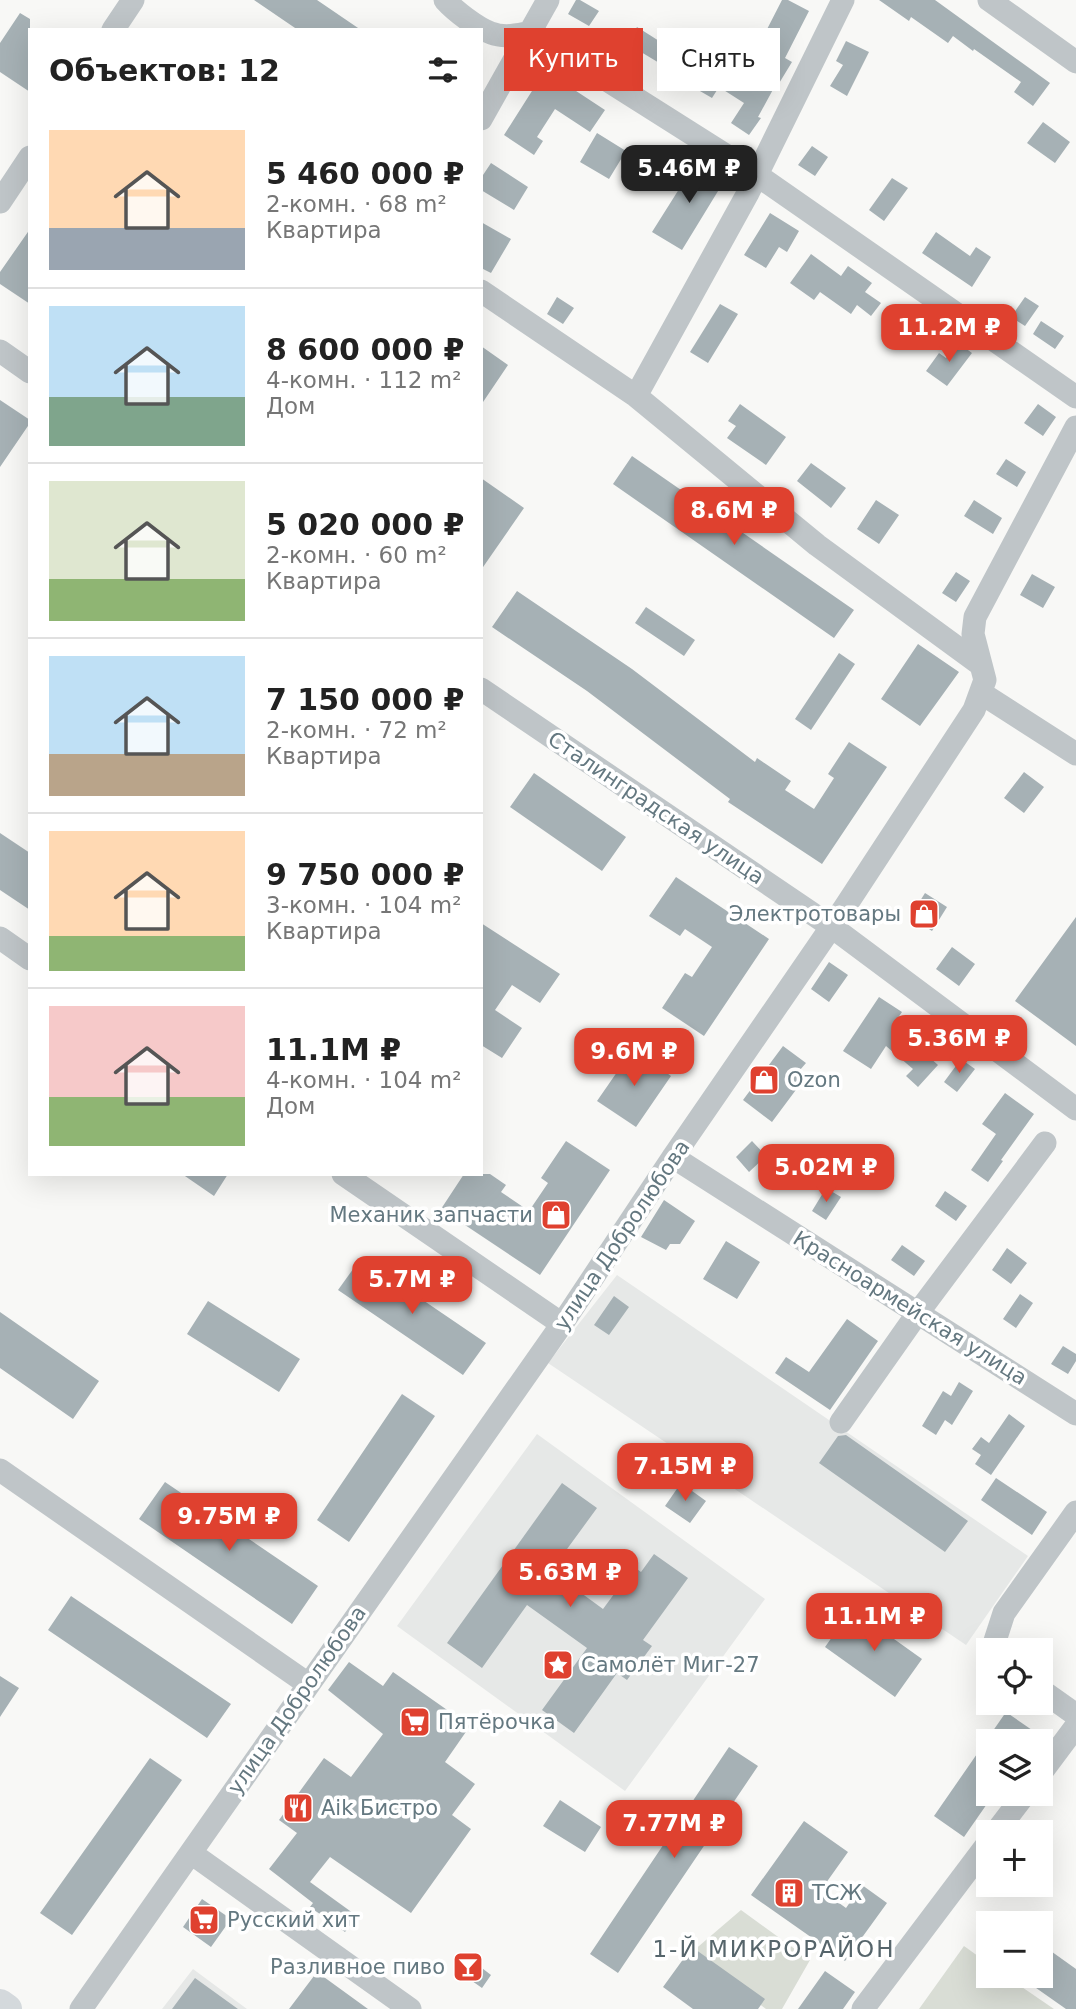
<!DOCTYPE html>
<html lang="ru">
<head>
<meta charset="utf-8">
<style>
  body { margin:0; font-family:"DejaVu Sans",sans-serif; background:#f2f2f2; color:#222; height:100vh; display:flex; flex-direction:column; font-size:26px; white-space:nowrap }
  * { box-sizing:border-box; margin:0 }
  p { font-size:23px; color:#767676 }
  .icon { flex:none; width:38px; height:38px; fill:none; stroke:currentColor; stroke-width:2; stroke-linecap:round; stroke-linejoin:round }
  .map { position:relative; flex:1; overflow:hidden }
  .panel { position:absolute; left:28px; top:28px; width:455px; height:1148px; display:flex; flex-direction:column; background:#fff; border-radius:0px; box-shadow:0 7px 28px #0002 }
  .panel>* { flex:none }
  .banner { position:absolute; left:504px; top:28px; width:466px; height:63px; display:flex; gap:14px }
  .controls { position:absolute; left:976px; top:1638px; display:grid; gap:14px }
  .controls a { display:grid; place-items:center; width:77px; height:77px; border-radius:0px; background:#fff; box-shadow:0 7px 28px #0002; font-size:35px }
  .price { position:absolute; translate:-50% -60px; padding:0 16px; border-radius:14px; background:#df412f; color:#fff; font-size:23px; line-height:46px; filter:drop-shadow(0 2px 4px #0008) }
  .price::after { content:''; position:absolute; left:50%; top:42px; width:21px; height:16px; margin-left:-10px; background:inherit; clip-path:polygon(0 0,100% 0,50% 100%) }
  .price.selected { background:#222; color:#fff }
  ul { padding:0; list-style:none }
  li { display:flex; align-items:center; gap:21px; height:175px; padding:0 21px }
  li+li { border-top:2px solid #e0e0e0 }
  li span { display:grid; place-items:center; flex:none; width:196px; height:140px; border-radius:0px; color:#555 }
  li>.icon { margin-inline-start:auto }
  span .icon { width:84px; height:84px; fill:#fffc; stroke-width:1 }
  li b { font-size:30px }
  h2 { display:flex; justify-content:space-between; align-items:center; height:84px; padding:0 21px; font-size:30px }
  .tag { padding:0 24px; border-radius:0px; background:#fff; box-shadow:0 7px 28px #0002; font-size:24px; line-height:63px }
  .tag.selected { background:#df412f; color:#fff }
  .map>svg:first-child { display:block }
  .built { fill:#e6e8e7 }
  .green { fill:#d9ddd5 }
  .building { fill:#a6b1b5 }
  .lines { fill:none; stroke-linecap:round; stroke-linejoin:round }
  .minor { stroke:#bfc5c8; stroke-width:23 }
  .major { stroke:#d4d9dc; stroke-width:30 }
  .labels { text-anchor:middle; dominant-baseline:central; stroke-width:7; stroke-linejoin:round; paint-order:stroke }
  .street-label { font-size:21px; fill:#647880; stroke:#fff }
  .poi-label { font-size:21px; fill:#647880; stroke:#fff; text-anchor:start }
  .neighbourhood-label { font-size:23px; letter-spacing:2px; fill:#56656b; stroke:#fff }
</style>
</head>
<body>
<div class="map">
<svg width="1076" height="2009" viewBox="0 0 1076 2009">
  <rect width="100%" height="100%" fill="#f8f8f6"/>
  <path class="built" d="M617,1275L1028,1556L966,1645L548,1363Z
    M537,1434L765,1599L625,1791L397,1626Z
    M193,1969L247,2009H162Z"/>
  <path class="green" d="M741,1910L810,1960L782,2009H766L692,1952Z
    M964,1946L989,1964V1976H1006L1054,2009H919Z"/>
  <path class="building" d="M254,0H317L361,30H298Z
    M576,0H580L599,11L589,26L568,14Z
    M782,0H788L809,11L785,58L792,62L778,85L776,84L758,117L761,118L749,135L731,123L744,103L719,87L712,98L693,87L694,84L641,52L638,57L623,48L637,27L667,46L673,35L731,70L750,37L760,43Z
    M879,0H935L1050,83L1033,106L1014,92L1021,82L974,49L973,51L953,36L948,43L911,17L909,21Z
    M20,13L30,19V92L0,72V43Z
    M846,41L869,52L847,96L830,86L843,65L836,61Z
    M551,61L576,77L570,87L605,110L590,132L555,109L537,137L543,141L534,155L504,135Z
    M1043,122L1070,142L1055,163L1027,143Z
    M597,133L626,151L609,179L580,162Z
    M812,146L828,157L815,176L798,165Z
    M698,159L726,178L682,250L652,232Z
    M491,163L528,187L514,210L481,190V178Z
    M892,178L908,188L884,221L869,210Z
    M770,213L799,231L787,252L779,247L766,268L744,255Z
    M481,222L511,239L491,273L481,268Z
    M30,229V304L0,284V272Z
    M936,232L970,256L976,247L991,257L972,287L922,253Z
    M811,254L841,276L848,266L872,283L865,292L881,303L871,316L857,305L851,314L820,292L814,300L790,283Z
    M557,297L574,308L563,324L547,314Z
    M1025,297L1039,306L1025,326L1011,317Z
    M720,304L738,314L708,363L690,352Z
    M1041,321L1064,336L1055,349L1033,334Z
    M957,342L972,353L947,386L926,371L939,353L946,358Z
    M481,346L508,365L481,405Z
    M0,400L30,420V423L0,467Z
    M740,404L786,437L766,465L727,438L736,426L728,421Z
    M1038,404L1056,417L1043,436L1024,423Z
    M632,456L854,610L834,638L613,484Z
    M1006,459L1026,472L1017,487L996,474Z
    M811,463L846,488L831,508L797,481Z
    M481,478L524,508L481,570Z
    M876,500L899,515L879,544L857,529Z
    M974,500L1002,518L993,534L964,516Z
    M956,572L970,581L956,602L942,593Z
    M1032,574L1055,587L1043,608L1020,595Z
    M517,591L632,669L755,762L757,758L791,781L785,790L814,809L834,778L828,774L849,742L887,767L822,864L728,802L730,799L587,691L492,627Z
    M646,607L695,640L684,656L635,623Z
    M918,644L959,672L920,726L881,699Z
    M839,653L855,664L811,730L795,719Z
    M1024,772L1044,787L1024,813L1004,798Z
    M534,773L626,837L602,871L510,807Z
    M0,833L30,853V910L0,890Z
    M676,877L769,939L704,1036L662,1008L685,973L692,977L712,947L685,929L680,936L649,916Z
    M925,893L947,907L932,931L910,917Z
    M1076,917V1046L1015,1001Z
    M481,923L560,974L540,1003L512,985L495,1010L522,1028L502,1058L481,1045Z
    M952,947L975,964L959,986L936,969Z
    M829,962L848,975L829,1002L811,989Z
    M879,997L902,1012L893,1025L938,1065L918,1087L906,1076L913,1069L886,1046L871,1069L843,1051Z
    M783,1046L806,1063L800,1070L807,1075L772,1122L743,1100Z
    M633,1049L671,1076L636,1127L597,1101Z
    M961,1059L975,1069L957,1092L944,1082Z
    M1005,1093L1034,1114L1001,1160L1003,1161L988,1182L971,1170L996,1134L982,1124Z
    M566,1141L610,1170L540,1275L441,1209L464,1174H490L506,1185L501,1192L529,1211L548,1183L541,1178Z
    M752,1141L766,1156L749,1172L736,1157Z
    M182,1174H228L214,1196Z
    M826,1188L841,1197L826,1220L812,1211Z
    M945,1191L967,1206L956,1221L935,1206Z
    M664,1200L695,1221L680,1244H670L666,1250L641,1237Z
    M726,1241L760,1262L737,1299L703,1279Z
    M902,1245L925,1261L914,1276L891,1260Z
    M1007,1248L1027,1263L1011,1284L992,1270Z
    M361,1258L486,1343L463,1375L338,1290Z
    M1020,1294L1033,1303L1016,1328L1003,1319Z
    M614,1296L629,1307L609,1335L594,1325Z
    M208,1301L300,1359L279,1392L187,1334Z
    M0,1312L99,1381L73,1419L0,1368Z
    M847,1319L878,1341L830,1410L775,1373L786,1357L809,1372Z
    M1063,1346L1076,1354V1361L1068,1374L1051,1364Z
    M959,1382L973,1391L952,1425L945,1420L936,1435L922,1426L943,1391L951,1396Z
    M402,1394L435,1416L349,1542L317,1520Z
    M1009,1414L1025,1426L991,1475L975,1464L981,1455L972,1449L981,1437L989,1443Z
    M846,1435L968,1521L945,1552L819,1463L838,1436Z
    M996,1478L1047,1512L1032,1535L981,1500Z
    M165,1482L318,1586L292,1624L139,1519Z
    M562,1483L597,1508L551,1571L603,1609L634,1567L641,1572L654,1554L688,1578L643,1640L652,1646L627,1680L617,1673L574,1733L542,1710L587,1648L527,1605L482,1668L447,1643Z
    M681,1483L706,1501L690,1523L665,1506Z
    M71,1596L231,1704L207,1738L48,1630Z
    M852,1609L922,1659L895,1697L825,1647Z
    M349,1662L383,1686L393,1672L470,1726L445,1762L475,1784L452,1815L471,1829L411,1913L330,1857L310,1882L357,1916L345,1932L310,1907L313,1903L269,1869L297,1833L279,1820L324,1758L351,1777L383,1734L328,1690Z
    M0,1676L19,1688L0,1717Z
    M1006,1712L1048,1741H989V1801L964,1837L934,1816Z
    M729,1747L758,1766L618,1973L590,1954Z
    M150,1758L182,1780L72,1935L40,1913Z
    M560,1800L601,1827L585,1852L543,1826Z
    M804,1821L848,1852L821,1890L846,1908L862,1885L887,1903L845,1961L751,1895Z
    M202,1899L231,1919L211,1947L183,1927Z
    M1041,1944L1076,1969V2009H1066L1019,1976H1041Z
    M692,1947L765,1999L758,2009H693L663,1987Z
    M465,1955L491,1975L482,1988L455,1969Z
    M825,1971L855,1992L843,2009H798Z
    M317,1972L368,2009H289Z
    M195,1978L238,2009H172Z"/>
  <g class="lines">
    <path class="minor" d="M445,0C455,11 477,28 491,33C504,38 518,35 531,32L757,175L1076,397
      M989,0L1076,62
      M113,30L133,0
      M481,119L548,0
      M0,202L30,157
      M481,291L636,396L817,545L981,665
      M0,351L30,372
      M636,396L748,193L843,0
      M481,689L832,927L1076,1109
      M981,693L1076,754
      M0,938L30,959
      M673,1157L1076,1414
      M343,1174L562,1324
      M841,1422L917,1314L1045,1143
      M0,1470L308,1684
      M992,1650L1004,1613L1076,1512
      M1041,1690L1076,1715
      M1041,1773L1076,1726
      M996,1832L1025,1794
      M191,1853L410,2009
      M81,2009L562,1324L673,1157L843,910L974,710L985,680L973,634L975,617L1076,427
      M863,2009L989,1842"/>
    <path class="major" d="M0,2004L7,2009"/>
  </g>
  <defs>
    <g id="shop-square" transform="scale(1.575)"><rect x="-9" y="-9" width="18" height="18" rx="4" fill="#df412f" stroke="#fff"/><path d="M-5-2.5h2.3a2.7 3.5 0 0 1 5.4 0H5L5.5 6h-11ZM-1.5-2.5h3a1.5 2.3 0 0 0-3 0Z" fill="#fff"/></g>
    <g id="sight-square" transform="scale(1.575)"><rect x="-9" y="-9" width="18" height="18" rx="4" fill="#df412f" stroke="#fff"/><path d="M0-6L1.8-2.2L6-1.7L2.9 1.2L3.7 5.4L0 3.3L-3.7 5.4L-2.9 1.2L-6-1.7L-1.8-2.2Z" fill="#fff"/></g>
    <g id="supermarket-square" transform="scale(1.575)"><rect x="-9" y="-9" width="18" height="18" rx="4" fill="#df412f" stroke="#fff"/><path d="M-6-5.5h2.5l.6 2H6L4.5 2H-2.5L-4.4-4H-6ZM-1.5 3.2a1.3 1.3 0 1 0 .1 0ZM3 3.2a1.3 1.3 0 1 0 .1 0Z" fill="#fff"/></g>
    <g id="restaurant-square" transform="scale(1.575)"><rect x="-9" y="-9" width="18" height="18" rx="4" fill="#df412f" stroke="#fff"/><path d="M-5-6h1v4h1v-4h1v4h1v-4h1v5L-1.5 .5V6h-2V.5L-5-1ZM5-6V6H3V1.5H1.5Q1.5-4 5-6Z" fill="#fff"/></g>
    <g id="building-square" transform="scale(1.575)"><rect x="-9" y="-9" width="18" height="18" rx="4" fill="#df412f" stroke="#fff"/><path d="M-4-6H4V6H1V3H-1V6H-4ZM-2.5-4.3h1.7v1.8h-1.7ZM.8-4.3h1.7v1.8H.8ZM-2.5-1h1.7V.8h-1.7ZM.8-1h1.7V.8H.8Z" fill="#fff"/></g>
    <g id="bar-square" transform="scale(1.575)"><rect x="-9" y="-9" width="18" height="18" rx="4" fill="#df412f" stroke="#fff"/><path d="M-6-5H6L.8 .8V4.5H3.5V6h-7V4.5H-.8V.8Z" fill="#fff"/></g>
  </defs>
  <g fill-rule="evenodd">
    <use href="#shop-square" x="924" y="914"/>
    <use href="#shop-square" x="764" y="1080"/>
    <use href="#shop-square" x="556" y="1215"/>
    <use href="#sight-square" x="558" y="1665"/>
    <use href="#supermarket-square" x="415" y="1722"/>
    <use href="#restaurant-square" x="298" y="1808"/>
    <use href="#building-square" x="789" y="1893"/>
    <use href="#supermarket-square" x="204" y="1920"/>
    <use href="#bar-square" x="468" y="1967"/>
  </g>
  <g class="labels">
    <g class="street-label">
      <text transform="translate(656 808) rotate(34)">Сталинградская улица</text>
      <text transform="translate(622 1235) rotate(-56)">улица Добролюбова</text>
      <text transform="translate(910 1308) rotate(32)">Красноармейская улица</text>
      <text transform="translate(297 1700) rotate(-55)">улица Добролюбова</text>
    </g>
    <g class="poi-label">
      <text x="901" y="914" text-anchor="end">Электротовары</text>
      <text x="787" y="1080">Ozon</text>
      <text x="533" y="1215" text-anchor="end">Механик запчасти</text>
      <text x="581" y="1665">Самолёт Миг-27</text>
      <text x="438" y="1722">Пятёрочка</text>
      <text x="321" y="1808">Aik Бистро</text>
      <text x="812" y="1893">ТСЖ</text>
      <text x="227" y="1920">Русский хит</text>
      <text x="445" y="1967" text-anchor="end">Разливное пиво</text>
    </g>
    <g class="neighbourhood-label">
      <text x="774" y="1949">1-Й МИКРОРАЙОН</text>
    </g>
  </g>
</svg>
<div class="controls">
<a><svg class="icon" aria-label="locate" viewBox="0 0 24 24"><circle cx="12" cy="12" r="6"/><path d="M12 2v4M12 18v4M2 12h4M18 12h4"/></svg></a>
<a><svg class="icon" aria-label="layers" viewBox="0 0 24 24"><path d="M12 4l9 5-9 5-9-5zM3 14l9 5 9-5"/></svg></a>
<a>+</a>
<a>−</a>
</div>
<b class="price selected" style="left:689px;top:205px">5.46M ₽</b>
<b class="price" style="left:949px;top:364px">11.2M ₽</b>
<b class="price" style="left:734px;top:547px">8.6M ₽</b>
<b class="price" style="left:959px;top:1075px">5.36M ₽</b>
<b class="price" style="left:634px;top:1088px">9.6M ₽</b>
<b class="price" style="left:826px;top:1204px">5.02M ₽</b>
<b class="price" style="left:412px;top:1316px">5.7M ₽</b>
<b class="price" style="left:685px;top:1503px">7.15M ₽</b>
<b class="price" style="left:229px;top:1553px">9.75M ₽</b>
<b class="price" style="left:570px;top:1609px">5.63M ₽</b>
<b class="price" style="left:874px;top:1653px">11.1M ₽</b>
<b class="price" style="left:674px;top:1860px">7.77M ₽</b>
<div class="banner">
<a class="tag selected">Купить</a>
<a class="tag">Снять</a>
</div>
<section class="panel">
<h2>Объектов: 12<svg class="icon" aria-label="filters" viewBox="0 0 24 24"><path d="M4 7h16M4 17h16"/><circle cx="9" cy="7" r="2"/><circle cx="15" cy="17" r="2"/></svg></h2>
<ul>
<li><span style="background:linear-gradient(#ffd9b3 70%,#9aa5b1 0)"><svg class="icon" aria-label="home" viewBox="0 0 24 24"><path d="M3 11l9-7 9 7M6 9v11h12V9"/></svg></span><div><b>5 460 000 ₽</b><p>2-комн. · 68 m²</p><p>Квартира</p></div></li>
<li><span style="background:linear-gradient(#bfe0f5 65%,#7fa58c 0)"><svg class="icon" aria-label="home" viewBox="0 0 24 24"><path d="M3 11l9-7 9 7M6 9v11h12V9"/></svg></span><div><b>8 600 000 ₽</b><p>4-комн. · 112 m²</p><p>Дом</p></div></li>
<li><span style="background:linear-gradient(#dfe7d0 70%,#8fb573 0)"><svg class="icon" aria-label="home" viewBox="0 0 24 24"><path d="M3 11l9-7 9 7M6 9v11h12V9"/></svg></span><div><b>5 020 000 ₽</b><p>2-комн. · 60 m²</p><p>Квартира</p></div></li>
<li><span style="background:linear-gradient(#bfe0f5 70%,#b9a48a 0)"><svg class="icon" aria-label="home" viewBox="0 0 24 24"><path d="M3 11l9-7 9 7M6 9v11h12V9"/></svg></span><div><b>7 150 000 ₽</b><p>2-комн. · 72 m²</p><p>Квартира</p></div></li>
<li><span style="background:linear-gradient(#ffd9b3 75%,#8fb573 0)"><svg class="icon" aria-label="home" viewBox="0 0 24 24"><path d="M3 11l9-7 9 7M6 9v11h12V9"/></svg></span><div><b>9 750 000 ₽</b><p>3-комн. · 104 m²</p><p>Квартира</p></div></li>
<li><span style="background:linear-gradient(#f6c9c9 65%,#8fb573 0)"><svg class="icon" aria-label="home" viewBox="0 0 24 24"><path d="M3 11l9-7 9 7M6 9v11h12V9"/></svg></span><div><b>11.1M ₽</b><p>4-комн. · 104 m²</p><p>Дом</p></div></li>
</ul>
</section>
</div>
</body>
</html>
